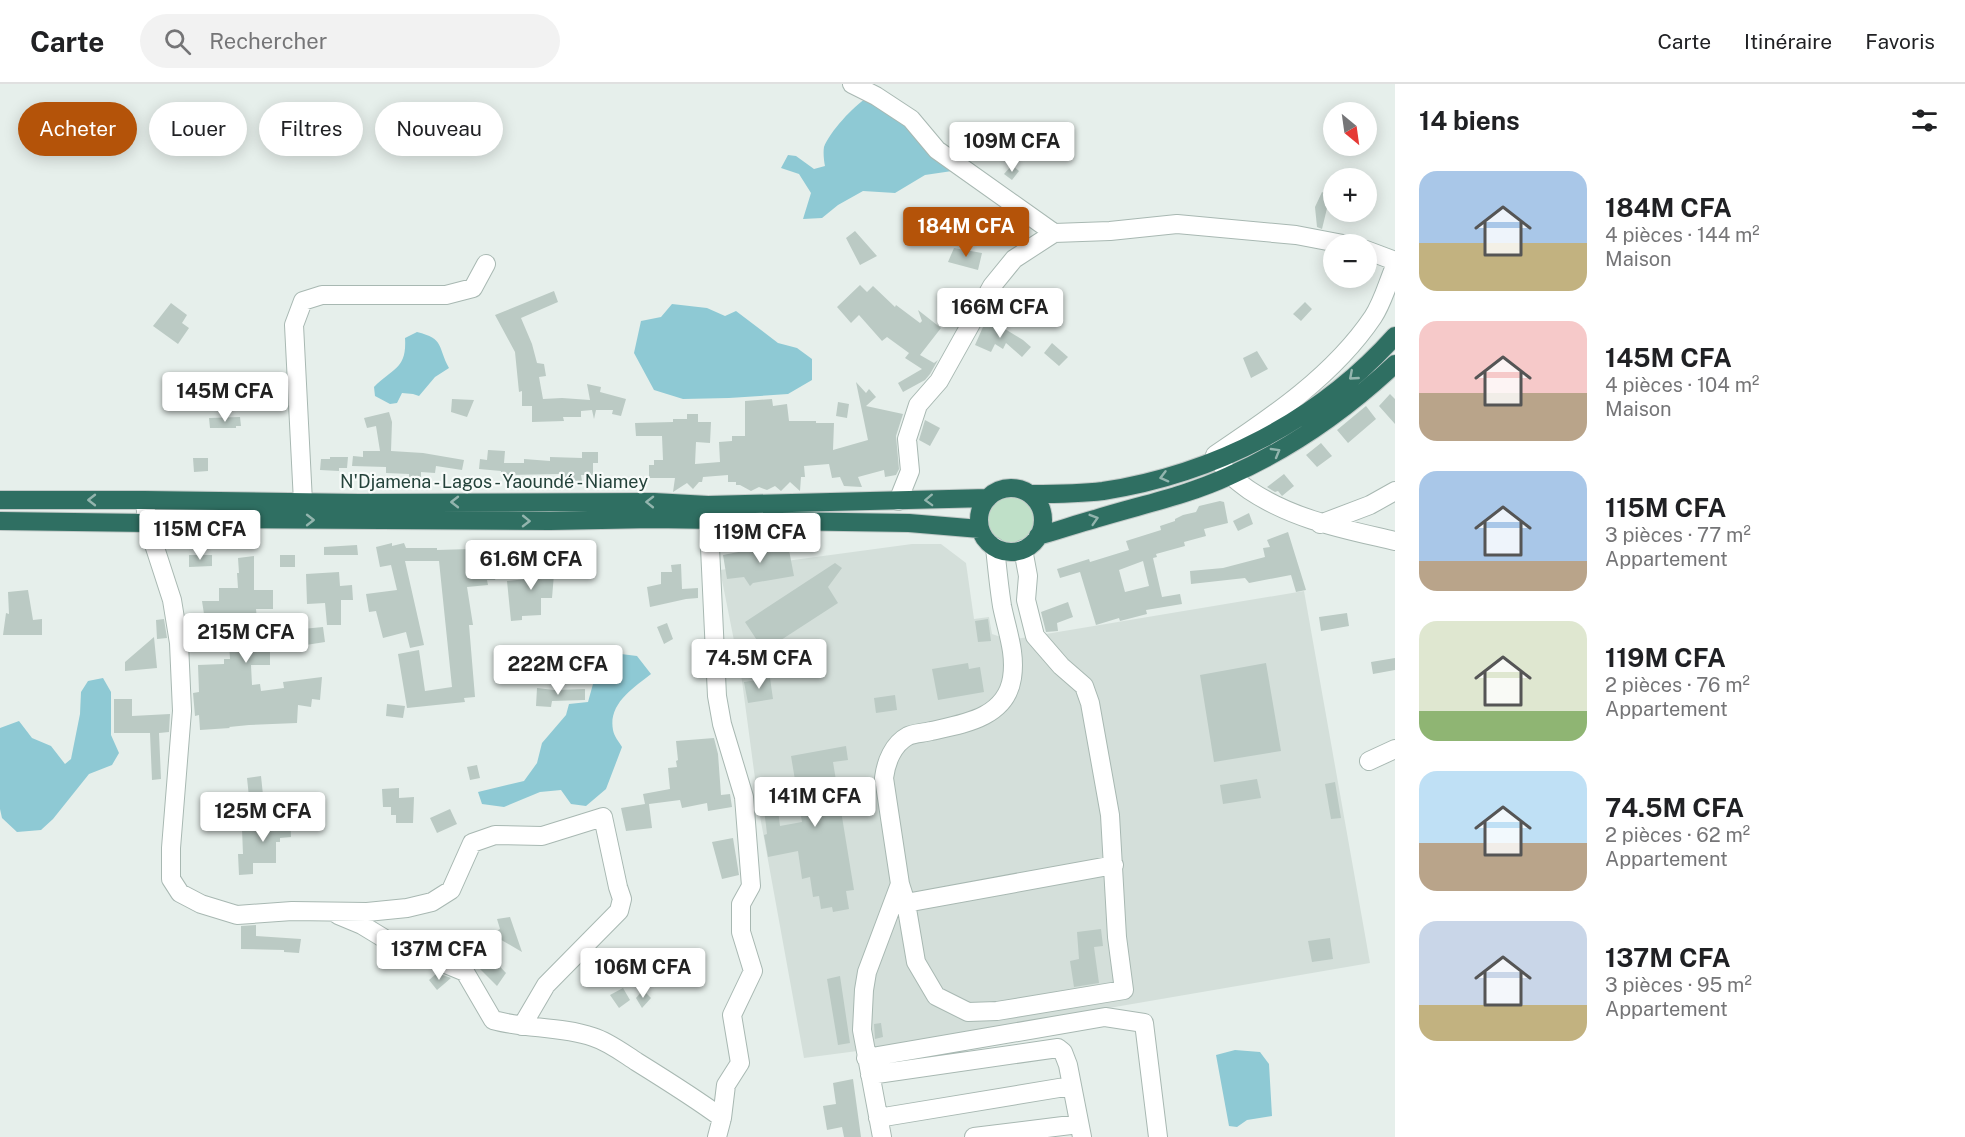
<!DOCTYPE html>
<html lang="fr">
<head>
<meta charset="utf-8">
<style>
  body { margin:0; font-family:"Public Sans",sans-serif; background:#f2f2f2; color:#202124; height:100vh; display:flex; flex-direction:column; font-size:22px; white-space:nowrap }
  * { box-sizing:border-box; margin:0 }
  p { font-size:20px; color:#757577 }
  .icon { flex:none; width:33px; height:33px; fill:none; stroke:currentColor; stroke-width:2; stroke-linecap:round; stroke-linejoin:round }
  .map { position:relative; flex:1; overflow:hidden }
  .side { display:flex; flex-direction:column; background:#fff; width:570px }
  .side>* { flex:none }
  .guide { position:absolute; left:18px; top:18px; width:570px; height:54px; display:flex; gap:12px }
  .needle { width:39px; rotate:151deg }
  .controls { position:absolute; left:1323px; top:18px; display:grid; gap:12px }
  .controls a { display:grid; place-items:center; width:54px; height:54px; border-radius:50%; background:#fff; box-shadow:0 3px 15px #0003; font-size:30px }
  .price { position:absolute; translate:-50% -51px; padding:0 14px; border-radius:6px; background:#fff; color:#222; font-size:20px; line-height:39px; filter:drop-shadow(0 2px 3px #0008) }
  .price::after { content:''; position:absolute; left:50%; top:36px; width:18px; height:14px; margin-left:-9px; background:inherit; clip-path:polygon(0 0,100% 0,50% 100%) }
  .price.selected { background:#b45309; color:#fff }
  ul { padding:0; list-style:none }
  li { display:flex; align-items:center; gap:18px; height:150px; padding:0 24px }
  li span { display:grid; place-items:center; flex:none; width:168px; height:120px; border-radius:18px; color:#555 }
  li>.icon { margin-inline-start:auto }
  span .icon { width:72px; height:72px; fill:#fffc; stroke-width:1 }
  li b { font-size:26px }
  h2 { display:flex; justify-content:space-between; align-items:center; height:72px; padding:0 24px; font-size:26px }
  .chip { padding:0 21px; border-radius:27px; background:#fff; box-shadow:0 3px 15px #0003; font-size:21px; line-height:54px }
  .chip.selected { background:#b45309; color:#fff }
  header { display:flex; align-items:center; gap:36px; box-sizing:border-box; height:84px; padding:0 30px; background:#fff; border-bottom:2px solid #e0e0e0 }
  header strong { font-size:28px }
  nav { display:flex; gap:33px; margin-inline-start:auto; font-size:21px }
  .search { width:420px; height:54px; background:#f2f2f2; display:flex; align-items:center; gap:15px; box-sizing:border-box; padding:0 21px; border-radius:33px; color:#757577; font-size:22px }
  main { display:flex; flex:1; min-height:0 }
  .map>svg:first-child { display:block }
  .built { fill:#d4dfda }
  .green { fill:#bfe0c8 }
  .water { fill:#8ec9d4 }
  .building { fill:#bbcac4; fill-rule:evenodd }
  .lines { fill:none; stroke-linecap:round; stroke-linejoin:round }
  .minor-casing { stroke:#a8b8b2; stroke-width:20 }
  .highway-casing { stroke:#c2cac8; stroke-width:20 }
  .minor { stroke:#fff; stroke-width:18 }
  .highway { stroke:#2f6f62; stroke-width:18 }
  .oneway { stroke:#93b5ae }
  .labels { text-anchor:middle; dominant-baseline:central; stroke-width:4.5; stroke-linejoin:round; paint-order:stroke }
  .street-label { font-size:18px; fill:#24423a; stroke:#f7fbf9 }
</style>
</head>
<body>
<header>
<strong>Carte</strong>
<div class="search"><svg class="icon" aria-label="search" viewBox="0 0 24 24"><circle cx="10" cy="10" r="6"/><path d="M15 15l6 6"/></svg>Rechercher</div>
<nav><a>Carte</a><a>Itinéraire</a><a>Favoris</a></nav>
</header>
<main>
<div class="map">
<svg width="1395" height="1053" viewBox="0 0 1395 1053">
  <rect width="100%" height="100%" fill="#e6efeb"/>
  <path class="built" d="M912,460H941L966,479L974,535L989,533L992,550L1010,556L1304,507L1370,879L865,966L804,974L760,732L742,597L720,486Z"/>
  <path class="green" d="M985 435a26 26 0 1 1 52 0a26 26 0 1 1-52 0Z"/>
  <path class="water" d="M867,14L903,36L952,87L925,91L895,109L863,107L838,121L822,134L803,135L811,109L799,90L781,84L788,71L796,72L814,85L825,82C824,77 823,69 824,63C829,49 854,21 867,14Z
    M672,220L707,224L725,232L736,227L778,259L797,264L812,275V296L788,310L729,314L683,315L654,306L634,269L641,237L661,233Z
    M417,248C445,255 437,262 449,284L435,293L419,312L413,310L402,309L397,319L390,320L375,312L374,303C393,284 407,285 405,254Z
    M597,567L637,572L651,590C633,604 608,620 613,646C614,652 619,658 622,663L606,705L586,722L571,720L561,706L540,708L504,723L482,720L478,708L524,697L537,679L542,659L566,631L569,620L588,618L593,600V576Z
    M103,594L111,608V651L119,669L112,681L89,690L53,735L41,746L17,748L2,734L0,725V644L19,637L32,654L51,662L65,680L71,675L80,630L81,608L88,597Z
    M1235,966L1260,968L1269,980L1272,1032L1247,1036L1237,1043L1229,1042L1216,971Z"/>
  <path class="building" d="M1012,81L1019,87L1012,96L1004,90Z
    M1322,108L1330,112L1322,145L1317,143L1315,123Z
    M855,147L877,172L860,181L846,154Z
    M954,164L982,169L978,186L948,178Z
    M860,201L867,208L873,202L895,223L896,221L920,239L922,237L918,226L941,244L920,271L934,279L938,276L930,290L925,296L903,308L898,299L922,285L905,274L909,269L887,253L882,257L859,231L851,239L837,223Z
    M554,207L558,218L521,234L532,260L537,279L544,280L546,292L539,293L543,315L562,314L590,316L587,300L601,303L600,308L626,315L621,332L612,330L613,326H596L594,335L592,326L581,327V333H563L564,337L532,338V322H522V307L519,308L515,268L495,231Z
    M1305,218L1312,225L1301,237L1293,230Z
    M171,219L187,231L182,239L189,244L178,260L153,242Z
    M987,234L1023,256L1031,263L1022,273L1006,259L1003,265L995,260L991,268L975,261Z
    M1052,259L1068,273L1059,282L1044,269Z
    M1257,267L1268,285L1251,294L1243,274Z
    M856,298L866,309L869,305L876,313L866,322L903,330L896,352L899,385L896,391L885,393L884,386L858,393L862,403L844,402L840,393L832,394L829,380L804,382L805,393H801L800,407L790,398L781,407L775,402L767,406L759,403L751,407L740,401H736V398H728V391L703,393L702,398H699L693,405L687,399L673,408L675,394H649V381H654V376H663L662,352H636L635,339L673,338V335H687V330H698V338H711L710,359L696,358L695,380L720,378L719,358L732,357V352H745V317L772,315L773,322L787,320L789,337H816V339H834L833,366L868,356Z
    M1390,310L1395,315V340L1379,322Z
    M452,315L474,316L467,333L451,328Z
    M838,318L849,320L847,334L836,332Z
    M1366,322L1376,335L1348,359L1337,346Z
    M389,328L392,338L391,367L423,369L464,376L462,386L436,382L435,389L421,388V393H409V390L386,389V383L352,382L353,372L363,373V367H380L376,342L367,344L364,334Z
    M240,333L241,342H236V344H210L209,334Z
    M925,336L940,344L930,362L919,356Z
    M1321,359L1332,372L1317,383L1306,371Z
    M488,366L505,367L504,379H524V375L550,377V373L582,374V368H598V379H593V391H581L582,397L561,396V390L501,391V387L479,385L480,375L487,376Z
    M330,373H348L347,384H339V387L320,386L321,375H330Z
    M193,374H208V387L194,388Z
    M1284,390L1294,402L1282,412L1278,407L1275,408L1267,403Z
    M1220,417L1224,418L1228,439L1204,445L1206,452L1184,458L1185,462L1156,470L1157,473L1153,474L1162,513L1180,510L1182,520L1146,526L1147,530L1120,537L1119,534L1096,541L1080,488L1060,494L1057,485L1089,475L1090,478L1129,466L1126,457L1161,446L1160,442L1175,437V435L1183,431L1196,428L1199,422ZM1143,477L1149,502L1125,508L1119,486Z
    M1249,429L1253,440L1238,447L1233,437Z
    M1288,448L1306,506L1296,508L1291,491L1249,499L1245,494L1191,500L1190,487L1223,484L1265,473L1263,464L1270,463L1267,456Z
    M534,457V468L505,469L495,496H487L488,501L467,503L473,541H469L475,613L464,614L465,618L407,624L398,570L419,566L425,607L452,603L439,477H405L424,561L410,564L406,548L383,554L376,527L369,528L366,510L397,506L391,481L380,483L376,463L392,459V462L404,459L406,464H437V466L470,465Z
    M785,459L786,467L789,466L794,492L753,499L750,502L744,493L727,495L723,471Z
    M357,461L358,471H324V463Z
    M189,471H212V482L189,483Z
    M280,471H295V483H280Z
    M254,472V506H273V525H256L258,547H270V581H251L252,601L260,600L261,607L284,604L283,598L322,593L320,616L312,615L311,623L298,621L297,639L249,641L229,643L230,644L200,646L199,631L195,632L193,609L199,608L198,581L224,580V575H230L228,544L223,545L222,541L206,543L202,517H219V504H238L237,489H239L238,474Z
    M536,472H549V485H551V490H554L552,514H541V531L522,532V536L511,537L507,497L535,494Z
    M835,479L842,484L828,503L838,519L764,567L745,538Z
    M681,480L682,505L698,504V514L686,515L650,523L647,503L661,500V488H672L671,481Z
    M339,488L340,502L352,501L353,516H341V541H327L325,519L307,520L306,490Z
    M28,506L33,536L42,535V551H3L6,529L9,530L8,508Z
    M1068,518L1073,533L1057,539L1058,547L1046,548L1041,528Z
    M1347,529L1349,542L1321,547L1319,533Z
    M164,535L167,554L157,555L156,536Z
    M988,535L991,557L978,558L975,537Z
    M667,539L673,555L664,560L657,543Z
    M323,543L325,558L293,563L292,546Z
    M154,553L157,584L125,587V578Z
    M564,563V579L541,580L540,564Z
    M1395,574V586L1373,590L1371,578Z
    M968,579L969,585L980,583L984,608L938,616L932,585Z
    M1266,579L1281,667L1214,678L1200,591Z
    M770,594L773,615L748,619L744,598Z
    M537,604L554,606L585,605V616L552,617L551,623L536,622Z
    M895,611L897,626L876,629L874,614Z
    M114,615H132V632L170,630L169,648L159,649L161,695L152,696L150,649H114Z
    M387,620L405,622L403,634L386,632Z
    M714,654L718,670L721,711L730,710L732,723L708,727L707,719L682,724L680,716L649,720L652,744L626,747L621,724L645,720L643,710L670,705L668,684L677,683L676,677L678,676L676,657Z
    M846,662L848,676L833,678L854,806L846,807L849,825L833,828L832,823L821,825L819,812L813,813L810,793L802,795L798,767L768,773L764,751L767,750L766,741L761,705L775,703L780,742L802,738L791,672Z
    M477,681L480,694L470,696L467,683Z
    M261,692L263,711L249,713L247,694Z
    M1257,695L1261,714L1223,720L1220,701Z
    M1335,698L1341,734L1331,735L1325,700Z
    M399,704V714L414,713L413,739H396V731H391V723H383L382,705Z
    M450,725L457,740L437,749L430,734Z
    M269,731H290L291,753L280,754V758H276V779H253V790L239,791L238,770H243L242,745L271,744Z
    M733,754L739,791L722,795L712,758Z
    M510,833L522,868L491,850L500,845L497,835Z
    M256,841V852L301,855L299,869L284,868V866L241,865V842Z
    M1101,845L1103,862L1094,863L1099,899L1074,903L1070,877L1079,875L1077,848Z
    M1330,854L1333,875L1312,878L1308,857Z
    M475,856L506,889L497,902L473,878L476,874L467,859Z
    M437,889L451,894L437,906L429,896Z
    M840,892L850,959L838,961L827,895Z
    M623,904L630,916L619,924L610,911Z
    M643,906L651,914L642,924L636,914Z
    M881,939L883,953L875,955L874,940Z
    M853,995L861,1053H844L842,1043L827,1046L823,1022L836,1020L833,999Z"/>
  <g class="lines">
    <g class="minor-casing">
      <path id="minor" d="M852,0L876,12L911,35L937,66L1054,149
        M1366,166L1395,177
        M1215,371C1272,333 1334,291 1373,233C1383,218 1388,198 1395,182
        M1222,381C1230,392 1238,398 1249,406C1294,436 1344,445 1395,457
        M145,416L147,439L172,516L179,559L182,627L171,764V795L180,809L201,820L237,831L292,827L367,828L407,824L432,818L451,806L472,759L495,751L542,752L603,733L618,803L622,815L619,827L546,901L522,942
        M898,417L910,387L907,355L918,321L939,297L992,202L1014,175L1054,149L1110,147L1177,140L1296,151L1343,160
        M303,418L294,241L303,217L322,211H446L473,204L486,180
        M708,421L717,612L722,640L744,713L751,802L741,820V848L753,887L732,931L740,979L726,1001L722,1034L717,1053
        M1320,440L1370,421L1395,407
        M995,463C997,483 999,503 1002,522C1007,547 1016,569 1012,594C1006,634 963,640 931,647C924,649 914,649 908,652C893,660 886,678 884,694L900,800L906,819L916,878L936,912L968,928L997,927L1124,906L1117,853L1110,731L1090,619L1084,602L1061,582L1035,552L1026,516L1028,492L1023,465
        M1369,677L1395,665
        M906,819L1114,781
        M338,831L362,841L385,855L465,888L493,936C525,945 560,942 593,953C609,958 623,969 637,978C666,996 695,1014 722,1034
        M866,974L1105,933L1144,939L1158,1053
        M870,991L1058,964L1063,968L1068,981L1082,1053
        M878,1034L1071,1002
        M882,1053L862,946L864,906L867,888L900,800
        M974,1053L1079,1040"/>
    </g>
    <g class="highway-casing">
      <path id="highway" d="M979 436a32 32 0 1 1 64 0a32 32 0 1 1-64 0Z
        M1031,410C1055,410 1079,410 1103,407C1214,390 1320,336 1395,252
        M0,416H145L359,419L654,418L708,421L988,414
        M0,437L147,439L195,435L550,437L653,435L909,439L980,445
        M1038,452C1057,447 1076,440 1095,435C1140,421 1186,412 1229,392C1290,365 1346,326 1395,280"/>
    </g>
    <use href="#minor" class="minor"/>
    <use href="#highway" class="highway"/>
  </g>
  <defs><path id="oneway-chevron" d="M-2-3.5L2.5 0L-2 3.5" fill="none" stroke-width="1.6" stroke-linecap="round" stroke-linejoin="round" transform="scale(1.5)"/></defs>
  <g class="oneway">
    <use href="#oneway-chevron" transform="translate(1353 292) rotate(139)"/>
    <use href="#oneway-chevron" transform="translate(1276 368) rotate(-30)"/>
    <use href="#oneway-chevron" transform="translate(1164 393) rotate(165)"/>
    <use href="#oneway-chevron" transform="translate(92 416) rotate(180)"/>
    <use href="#oneway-chevron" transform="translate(929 416) rotate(178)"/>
    <use href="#oneway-chevron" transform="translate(455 418) rotate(180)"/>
    <use href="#oneway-chevron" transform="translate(650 418) rotate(-179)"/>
    <use href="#oneway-chevron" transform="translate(1094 435) rotate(-17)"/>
    <use href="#oneway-chevron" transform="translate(310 436)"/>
    <use href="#oneway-chevron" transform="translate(526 437) rotate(1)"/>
  </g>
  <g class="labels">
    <g class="street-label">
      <text x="494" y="397">N'Djamena - Lagos - Yaoundé - Niamey</text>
    </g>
  </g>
</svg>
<div class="controls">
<a><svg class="needle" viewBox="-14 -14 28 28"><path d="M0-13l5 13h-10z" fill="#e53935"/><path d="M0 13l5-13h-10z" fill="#757577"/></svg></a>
<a>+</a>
<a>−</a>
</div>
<b class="price" style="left:1012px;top:89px">109M CFA</b>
<b class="price selected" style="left:966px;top:174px">184M CFA</b>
<b class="price" style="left:1000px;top:255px">166M CFA</b>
<b class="price" style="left:225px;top:339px">145M CFA</b>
<b class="price" style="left:200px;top:477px">115M CFA</b>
<b class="price" style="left:760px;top:480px">119M CFA</b>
<b class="price" style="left:531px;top:507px">61.6M CFA</b>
<b class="price" style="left:246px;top:580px">215M CFA</b>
<b class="price" style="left:759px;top:606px">74.5M CFA</b>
<b class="price" style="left:558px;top:612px">222M CFA</b>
<b class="price" style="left:815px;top:744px">141M CFA</b>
<b class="price" style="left:263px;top:759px">125M CFA</b>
<b class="price" style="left:439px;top:897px">137M CFA</b>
<b class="price" style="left:643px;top:915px">106M CFA</b>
<div class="guide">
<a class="chip selected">Acheter</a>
<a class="chip">Louer</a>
<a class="chip">Filtres</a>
<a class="chip">Nouveau</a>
</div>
</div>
<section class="side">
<h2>14 biens<svg class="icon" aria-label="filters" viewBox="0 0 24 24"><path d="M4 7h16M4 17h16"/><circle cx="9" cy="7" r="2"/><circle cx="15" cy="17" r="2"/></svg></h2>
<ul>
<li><span style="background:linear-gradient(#a9c7e8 60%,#c2b280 0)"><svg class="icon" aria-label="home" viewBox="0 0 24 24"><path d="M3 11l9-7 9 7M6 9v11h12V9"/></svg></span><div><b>184M CFA</b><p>4 pièces · 144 m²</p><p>Maison</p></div></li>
<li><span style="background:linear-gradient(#f6c9c9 60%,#b9a48a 0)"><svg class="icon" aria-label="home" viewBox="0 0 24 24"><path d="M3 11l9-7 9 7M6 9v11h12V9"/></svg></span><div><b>145M CFA</b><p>4 pièces · 104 m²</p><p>Maison</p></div></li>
<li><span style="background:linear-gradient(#a9c7e8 75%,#b9a48a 0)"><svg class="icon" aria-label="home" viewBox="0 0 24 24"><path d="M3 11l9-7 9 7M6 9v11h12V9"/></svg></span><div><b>115M CFA</b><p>3 pièces · 77 m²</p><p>Appartement</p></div></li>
<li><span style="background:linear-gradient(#dfe7d0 75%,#8fb573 0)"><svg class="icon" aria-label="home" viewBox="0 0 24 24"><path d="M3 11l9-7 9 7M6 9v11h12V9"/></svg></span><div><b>119M CFA</b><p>2 pièces · 76 m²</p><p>Appartement</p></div></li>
<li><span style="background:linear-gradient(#bfe0f5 60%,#b9a48a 0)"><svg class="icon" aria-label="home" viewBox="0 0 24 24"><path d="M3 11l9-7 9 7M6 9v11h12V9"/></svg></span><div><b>74.5M CFA</b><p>2 pièces · 62 m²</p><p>Appartement</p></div></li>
<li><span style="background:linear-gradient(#c9d6e8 70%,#c2b280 0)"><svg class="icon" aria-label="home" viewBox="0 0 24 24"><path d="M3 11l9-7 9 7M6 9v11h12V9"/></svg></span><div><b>137M CFA</b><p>3 pièces · 95 m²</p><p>Appartement</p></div></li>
</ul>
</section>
</main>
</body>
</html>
